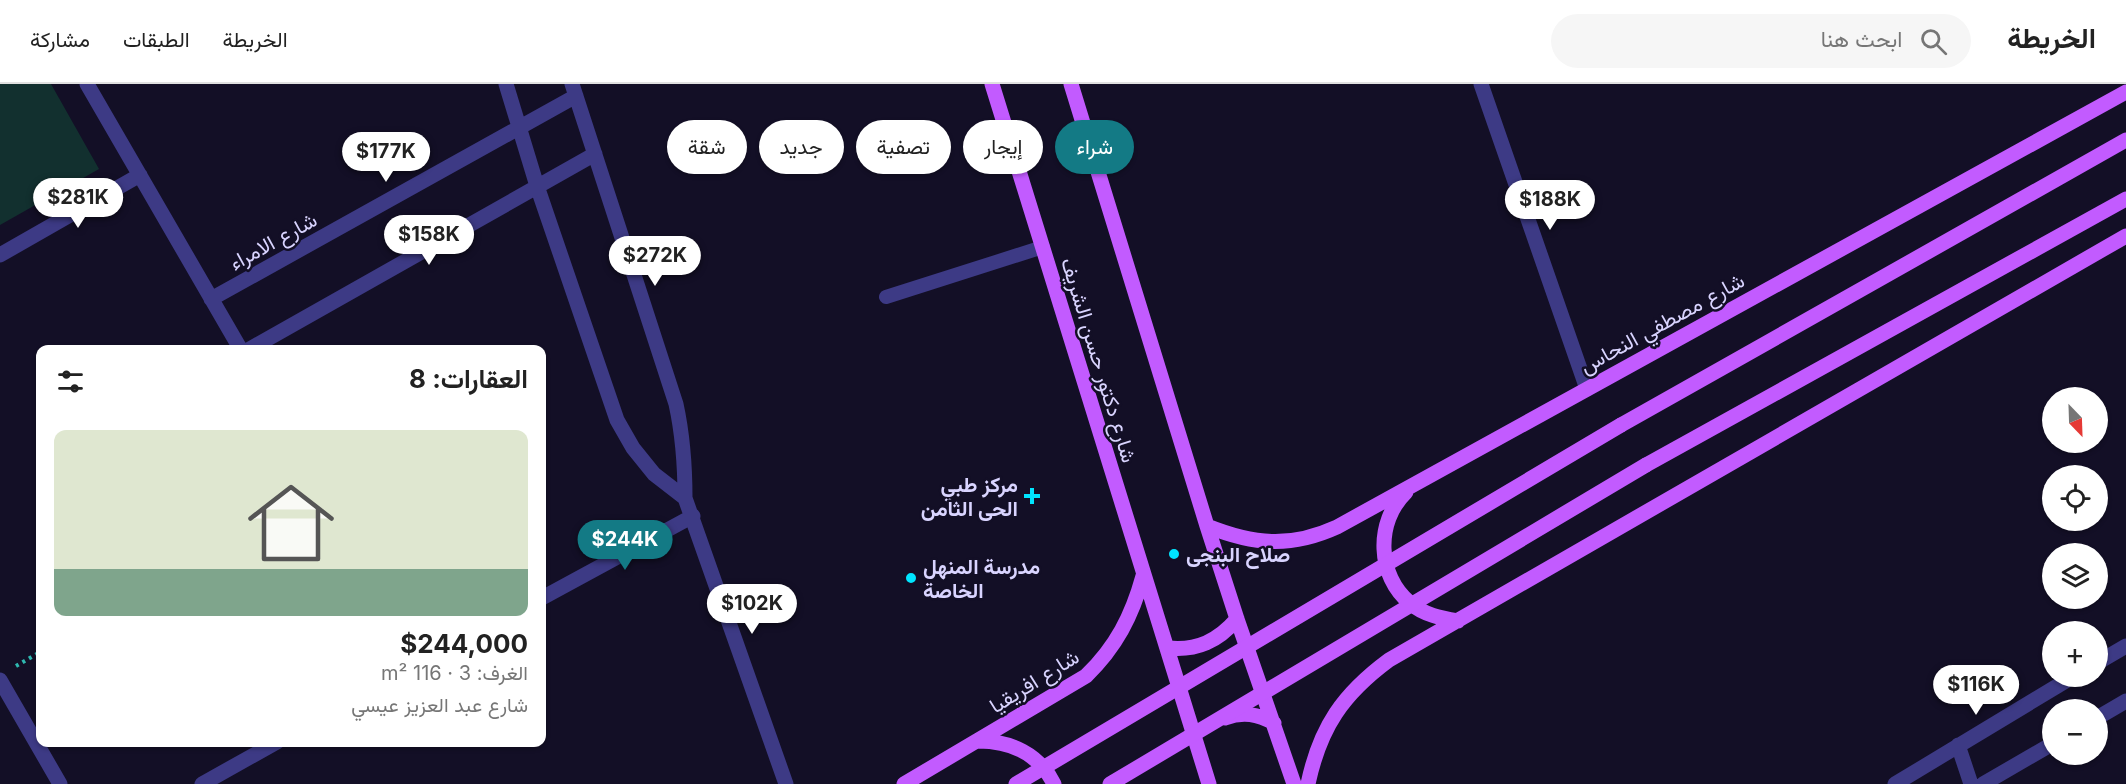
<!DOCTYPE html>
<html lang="ar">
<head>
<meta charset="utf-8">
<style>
  body { margin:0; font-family:Inter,Vazirmatn,sans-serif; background:#f6f6f6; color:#222; direction:rtl; height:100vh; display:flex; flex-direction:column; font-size:22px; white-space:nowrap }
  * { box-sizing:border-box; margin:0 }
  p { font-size:20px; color:#767676 }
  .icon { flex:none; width:33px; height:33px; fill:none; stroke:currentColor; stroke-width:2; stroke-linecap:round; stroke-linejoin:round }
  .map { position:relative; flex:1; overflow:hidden; direction:ltr }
  .sheet { position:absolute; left:36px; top:261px; width:510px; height:402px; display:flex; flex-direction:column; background:#fff; border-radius:12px; box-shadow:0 2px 4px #0004; direction:rtl }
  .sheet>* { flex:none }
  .banner { position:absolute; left:564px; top:36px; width:570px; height:54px; direction:rtl; display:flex; gap:12px }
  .needle { width:39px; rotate:157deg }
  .buttons { position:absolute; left:2042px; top:303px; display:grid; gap:12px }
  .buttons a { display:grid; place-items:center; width:66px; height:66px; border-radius:50%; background:#fff; box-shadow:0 2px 4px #0004; font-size:30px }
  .price { position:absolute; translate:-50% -51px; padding:0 14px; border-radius:21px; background:#fff; color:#222; font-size:20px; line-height:39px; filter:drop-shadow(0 2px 3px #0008) }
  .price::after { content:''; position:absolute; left:50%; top:36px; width:18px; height:14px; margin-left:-9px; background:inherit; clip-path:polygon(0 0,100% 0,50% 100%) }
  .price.selected { background:#137a85; color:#fff }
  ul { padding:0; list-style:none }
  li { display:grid; align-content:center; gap:12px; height:318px; padding:0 18px }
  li+li { border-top:2px solid #e0e0e0 }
  li span { display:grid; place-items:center; height:186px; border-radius:12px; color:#555 }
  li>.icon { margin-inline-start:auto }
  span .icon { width:108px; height:108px; fill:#fffc; stroke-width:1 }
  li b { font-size:26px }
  h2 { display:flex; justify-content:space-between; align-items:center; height:72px; padding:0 18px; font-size:26px }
  .chip { padding:0 21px; border-radius:27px; background:#fff; box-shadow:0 2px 4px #0004; font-size:21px; line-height:54px }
  .chip.selected { background:#137a85; color:#fff }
  header { display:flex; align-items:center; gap:36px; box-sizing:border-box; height:84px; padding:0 30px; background:#fff; border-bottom:2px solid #e0e0e0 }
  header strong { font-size:28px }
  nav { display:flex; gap:33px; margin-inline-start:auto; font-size:21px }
  .search { width:420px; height:54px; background:#f6f6f6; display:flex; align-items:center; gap:15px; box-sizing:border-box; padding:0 21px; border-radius:33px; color:#767676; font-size:22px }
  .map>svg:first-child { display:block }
  .grass { fill:#12302f }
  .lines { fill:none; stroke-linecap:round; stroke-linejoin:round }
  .path { stroke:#2fb8b0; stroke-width:4; stroke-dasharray:3 4.5; stroke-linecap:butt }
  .service { stroke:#3d3a85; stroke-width:14 }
  .minor { stroke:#3d3a85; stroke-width:15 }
  .primary { stroke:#c25bff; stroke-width:15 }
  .primary-bridge { stroke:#c25bff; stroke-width:15 }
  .poi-dot { fill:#00e5ff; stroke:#130f26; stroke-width:2 }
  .labels { text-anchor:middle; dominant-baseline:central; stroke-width:5; stroke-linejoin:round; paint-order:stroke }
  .street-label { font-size:21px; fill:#d9d4ff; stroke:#130f26 }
  .poi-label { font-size:21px; font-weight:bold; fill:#d9d4ff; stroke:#130f26; text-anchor:start }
</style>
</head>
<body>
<header>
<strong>الخريطة</strong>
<div class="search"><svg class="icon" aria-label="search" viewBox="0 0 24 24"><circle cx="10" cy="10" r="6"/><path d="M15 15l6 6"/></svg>ابحث هنا</div>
<nav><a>الخريطة</a><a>الطبقات</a><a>مشاركة</a></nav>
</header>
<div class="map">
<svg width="2126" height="700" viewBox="0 0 2126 700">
  <rect width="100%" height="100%" fill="#130f26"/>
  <path class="grass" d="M0,0H51L99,85L0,141Z"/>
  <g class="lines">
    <path class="path" d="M16,582L40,568"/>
    <path class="service" d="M886,213L1043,163"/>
    <path class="minor" d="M87,0L241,266
      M506,0L537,102L617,336L633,364L654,390L685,414
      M572,0L676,320C683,352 685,382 685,414L786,700
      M1481,0L1587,305
      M0,171L140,91
      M211,215L576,12
      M248,266L595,70
      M542,514L693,432
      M2097,579L2126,562
      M0,596L60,700
      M2097,634L2126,617
      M1958,661L1971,700
      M202,700L277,658
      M1895,700L2074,592
      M1983,700L2052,660"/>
    <path class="primary" d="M992,0L1209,700
      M1071,0L1207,442L1237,535L1294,700
      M1621,341L2126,56
      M1646,381L2126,115
      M1406,408C1375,438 1377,492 1410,519C1424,531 1441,534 1458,537
      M1207,442C1254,461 1291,464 1337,443L2126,8
      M1168,564C1197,567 1218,557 1237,535
      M1225,634C1243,627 1258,630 1274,639
      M978,657C1011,657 1039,670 1054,700
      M904,700L1086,592C1116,563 1132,532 1143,492
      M1308,700C1320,643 1343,610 1389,576L2126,152"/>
    <path class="primary-bridge" d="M1016,700L1621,341
      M1110,700L1646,381"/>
  </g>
  <g class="poi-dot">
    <path d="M1029 403h6v6h6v6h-6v6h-6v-6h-6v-6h6z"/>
    <circle cx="1174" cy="470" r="6"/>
    <circle cx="911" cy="494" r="6"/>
  </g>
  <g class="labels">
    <g class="street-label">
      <text transform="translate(273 157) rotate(-29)">شارع الامراء</text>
      <text transform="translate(1662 239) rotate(-29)">شارع مصطفي النحاس</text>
      <text transform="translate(1099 276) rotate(73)">شارع دكتور حسن الشريف</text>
      <text transform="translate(1034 597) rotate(-32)">شارع افريقيا</text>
    </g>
    <g class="poi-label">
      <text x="1018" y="400" text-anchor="end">مركز طبي<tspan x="1018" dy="24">الحى الثامن</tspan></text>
      <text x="1186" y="470">صلاح البنجى</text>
      <text x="923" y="482">مدرسة المنهل<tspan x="923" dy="24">الخاصة</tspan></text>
    </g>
  </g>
</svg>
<div class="buttons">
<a><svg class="needle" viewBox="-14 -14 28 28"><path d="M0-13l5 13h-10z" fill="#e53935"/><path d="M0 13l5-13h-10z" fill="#767676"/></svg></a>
<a><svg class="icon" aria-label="locate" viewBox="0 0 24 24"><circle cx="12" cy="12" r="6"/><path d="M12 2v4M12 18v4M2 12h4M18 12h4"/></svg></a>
<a><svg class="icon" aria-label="layers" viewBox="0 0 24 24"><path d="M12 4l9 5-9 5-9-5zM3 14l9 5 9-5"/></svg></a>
<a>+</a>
<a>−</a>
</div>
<b class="price" style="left:386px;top:99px">$177K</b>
<b class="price" style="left:78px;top:145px">$281K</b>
<b class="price" style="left:1550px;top:147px">$188K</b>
<b class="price" style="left:429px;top:182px">$158K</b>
<b class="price" style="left:655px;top:203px">$272K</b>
<b class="price selected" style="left:625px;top:487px">$244K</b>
<b class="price" style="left:752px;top:551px">$102K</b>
<b class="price" style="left:1976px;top:632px">$116K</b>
<div class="banner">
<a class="chip selected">شراء</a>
<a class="chip">إيجار</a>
<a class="chip">تصفية</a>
<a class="chip">جديد</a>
<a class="chip">شقة</a>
</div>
<section class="sheet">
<h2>العقارات: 8<svg class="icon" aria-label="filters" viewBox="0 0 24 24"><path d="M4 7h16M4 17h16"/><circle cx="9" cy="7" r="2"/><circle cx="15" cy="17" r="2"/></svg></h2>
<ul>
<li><span style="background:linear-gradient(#dfe7d0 75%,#7fa58c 0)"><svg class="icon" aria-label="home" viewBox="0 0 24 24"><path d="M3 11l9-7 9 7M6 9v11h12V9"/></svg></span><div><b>$244,000</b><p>الغرف: 3 · 116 m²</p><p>شارع عبد العزيز عيسي</p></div></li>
</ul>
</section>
</div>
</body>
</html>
